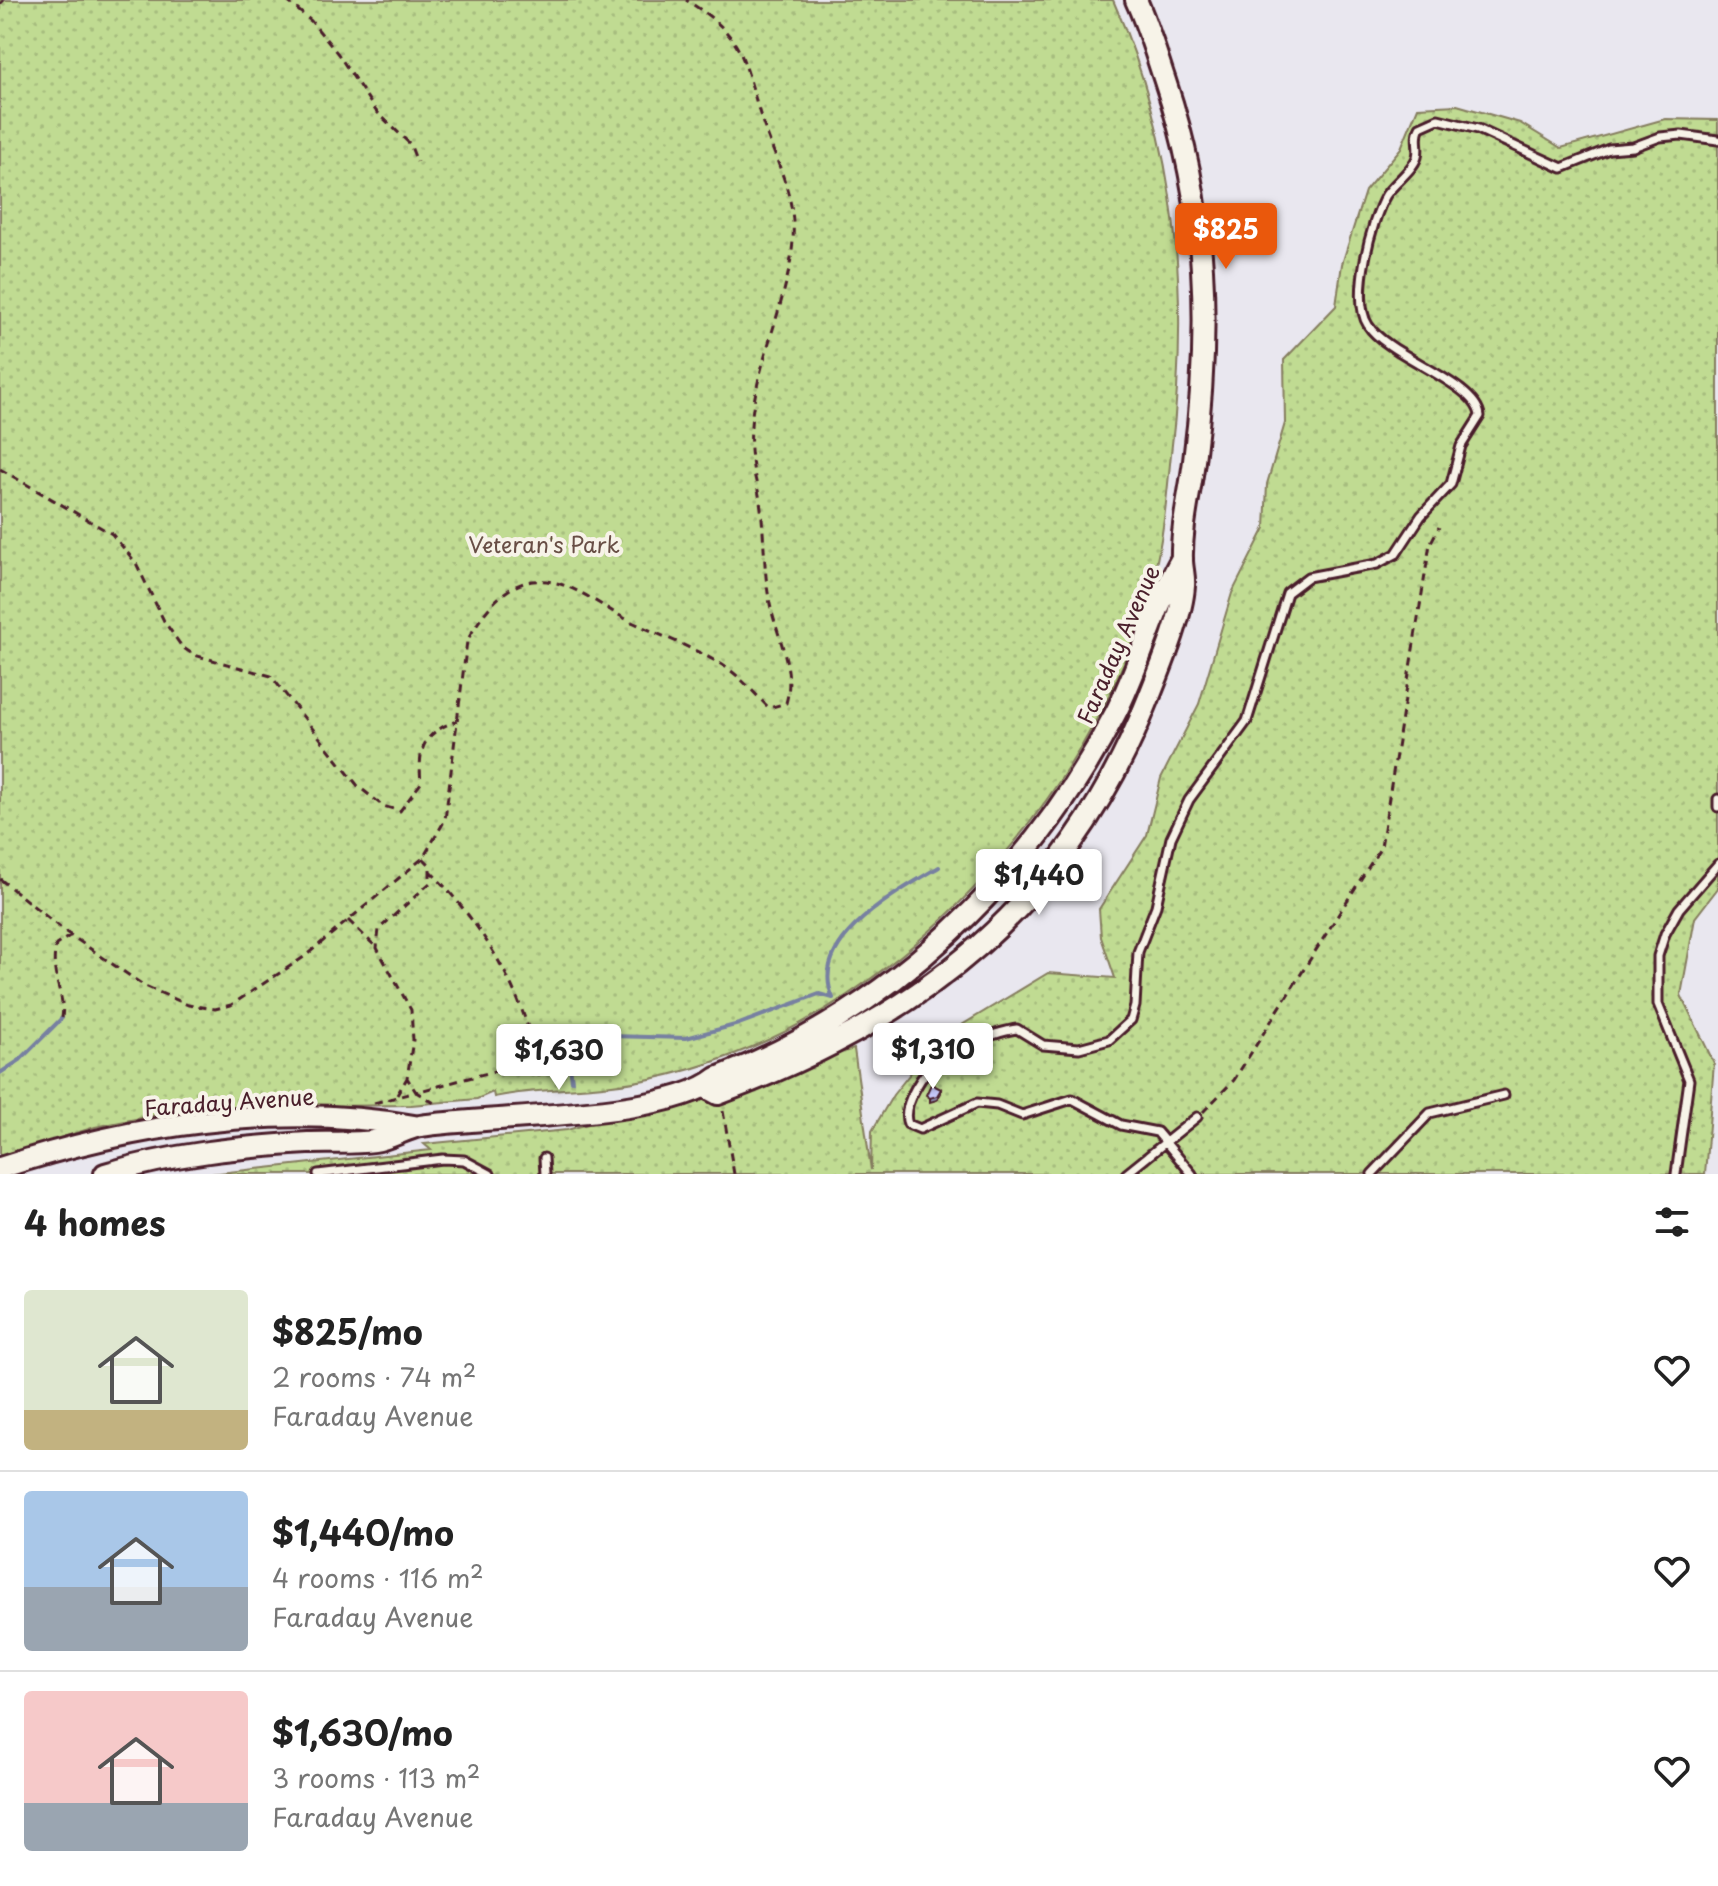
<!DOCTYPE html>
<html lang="en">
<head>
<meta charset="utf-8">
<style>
  body { margin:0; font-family:"Playpen Sans",sans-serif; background:#f6f6f6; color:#222; height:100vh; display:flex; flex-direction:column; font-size:30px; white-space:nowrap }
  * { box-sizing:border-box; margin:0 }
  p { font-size:26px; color:#767676 }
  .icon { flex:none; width:44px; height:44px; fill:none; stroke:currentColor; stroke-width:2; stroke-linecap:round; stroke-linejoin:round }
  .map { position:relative; height:1174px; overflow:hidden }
  .details { display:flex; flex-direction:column; background:#fff; flex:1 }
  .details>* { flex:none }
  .price { position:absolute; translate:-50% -68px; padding:0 18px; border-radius:8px; background:#fff; color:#222; font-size:26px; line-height:52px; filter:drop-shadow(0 2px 4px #0008) }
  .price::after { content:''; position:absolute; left:50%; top:48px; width:24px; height:18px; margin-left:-12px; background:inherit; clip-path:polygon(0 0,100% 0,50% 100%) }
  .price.selected { background:#ea580c; color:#fff }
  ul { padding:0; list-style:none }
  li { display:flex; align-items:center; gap:24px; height:200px; padding:0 24px }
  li+li { border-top:2px solid #e0e0e0 }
  li span { display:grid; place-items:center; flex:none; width:224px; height:160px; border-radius:8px; color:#555 }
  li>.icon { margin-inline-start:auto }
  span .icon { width:96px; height:96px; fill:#fffc; stroke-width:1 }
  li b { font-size:34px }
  h2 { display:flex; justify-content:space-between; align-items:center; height:96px; padding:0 24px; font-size:34px }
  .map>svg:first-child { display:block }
  .grass { fill:url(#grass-dots); stroke:#857d5e; stroke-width:2 }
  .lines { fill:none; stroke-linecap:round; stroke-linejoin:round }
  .stream { stroke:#7780a1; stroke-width:4 }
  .service-casing { stroke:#4a1f2b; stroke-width:13 }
  .secondary-casing { stroke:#4a1f2b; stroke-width:26 }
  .path { stroke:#4a1f2b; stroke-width:3; stroke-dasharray:8 6; stroke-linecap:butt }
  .service { stroke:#f7f3e8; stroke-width:7 }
  .secondary { stroke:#f7f3e8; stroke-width:20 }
  .shaded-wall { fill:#8d8eb2; stroke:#4a1f2b; stroke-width:2 }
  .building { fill:#c9cbfe; stroke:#4a1f2b; stroke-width:2 }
  .labels { text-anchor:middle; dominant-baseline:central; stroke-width:8; stroke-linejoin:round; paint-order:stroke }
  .park-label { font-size:22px; fill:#684e45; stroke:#f7f3e8 }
  .street-label { font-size:22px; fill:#4a1f2b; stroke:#f7f3e8 }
</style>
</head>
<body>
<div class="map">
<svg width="1718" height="1174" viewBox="0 0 1718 1174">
  <defs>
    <pattern id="grass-dots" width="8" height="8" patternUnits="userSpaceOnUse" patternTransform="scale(2)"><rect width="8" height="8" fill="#c0db92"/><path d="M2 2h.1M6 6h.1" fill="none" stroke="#a6bc7e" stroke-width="1.8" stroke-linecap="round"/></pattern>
  </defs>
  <rect width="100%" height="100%" fill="#e9e7ef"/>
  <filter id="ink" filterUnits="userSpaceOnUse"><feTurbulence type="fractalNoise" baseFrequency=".0125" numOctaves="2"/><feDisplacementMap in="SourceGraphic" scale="16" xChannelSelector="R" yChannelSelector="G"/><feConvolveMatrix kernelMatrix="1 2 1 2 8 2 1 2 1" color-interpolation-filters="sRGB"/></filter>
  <g filter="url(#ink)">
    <path class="grass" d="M0,0H1113C1178,147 1190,296 1171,454C1167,493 1164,534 1154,573C1107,764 948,955 770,1039C720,1062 667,1079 612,1085C573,1090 531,1089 494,1097L493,1092L477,1099L411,1105L249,1107L171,1112L95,1127L0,1157Z
      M1457,105L1520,123L1561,148L1665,119L1718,120V888L1695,918L1681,995L1714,1063L1705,1174H210L431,1150L424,1144L567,1130L854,1049L871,1170L872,1131L893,1095L937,1040L1048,973L1115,978L1101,937L1099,909L1147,835L1161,778L1199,704L1232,593L1265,528L1267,484L1285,423L1284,360L1336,306L1342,264L1365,191L1401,148L1418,107Z"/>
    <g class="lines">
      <path class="stream" d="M833,998C807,940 898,892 939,867
        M0,1073L20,1060L62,1018
        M572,1081L567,1044L572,1035L686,1038L739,1024L819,994L833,998"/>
      <g class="service-casing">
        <path id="service" d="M1718,799V807
          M544,1158L545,1174
          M318,1174L443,1159L464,1160L490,1174
          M1126,1174L1197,1117
          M1192,1174L1157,1132L1121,1125L1072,1099L1022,1115L997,1105L977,1103L920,1129L908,1124C900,1105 925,1071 939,1058C951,1048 1001,1031 1017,1029L1043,1045L1079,1048L1109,1040L1131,1020L1135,1006L1138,952L1156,906L1171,838L1189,800L1247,721L1287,593L1308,577L1377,564L1396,554L1421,516L1451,484L1461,446L1480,416C1477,383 1387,356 1368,325C1351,299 1371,220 1386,195C1394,183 1413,170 1417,157C1420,146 1414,137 1420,127L1438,119L1478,129L1562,168L1609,149L1633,147L1660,137L1681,135L1718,140
          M1372,1174L1430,1113L1504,1095
          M1676,1174L1689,1080L1658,1004V956L1665,934L1679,909L1718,864"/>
      </g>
      <g class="secondary-casing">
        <path id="secondary" d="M705,1087L718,1094C921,1019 1067,905 1148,700C1160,669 1182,618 1184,586C1185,577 1182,568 1182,560C1181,527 1190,493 1194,461C1211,328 1208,209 1165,81C1156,54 1148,26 1136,0
          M0,1168C131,1125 277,1102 414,1126
          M105,1174C171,1154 239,1147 308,1143C330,1142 353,1144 374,1141C390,1139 405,1129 420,1126C489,1115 667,1119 717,1078C890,1012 1030,879 1115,714C1141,664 1154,607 1182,558"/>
      </g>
      <path class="path" d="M286,0L311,21L338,54L376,111L410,144L417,162
        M0,4L4,0
        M0,469L112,534L136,563L164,621L182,647L194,655L271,676L358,786L383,806L400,811L421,783C418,749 422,733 457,721
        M423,858L430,865V883L379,929L377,948L411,1010L413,1040L407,1078L416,1092L536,1060L539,1077
        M430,871C480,922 523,989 536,1060
        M0,879L63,930L143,985L188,1005L215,1009L231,1005L304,957L423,858L445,820L467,641C481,616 501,585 533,581C569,577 603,609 634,623C664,637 696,649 724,666C740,676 755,694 769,708L786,703C796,669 777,637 770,604C763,570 765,535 760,501C758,487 753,473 752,459C741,381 798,294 793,221C790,181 770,149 759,111C742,52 741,35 686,0
        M348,920L377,948
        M62,1018C66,994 49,978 56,945L71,935
        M397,1095L407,1078
        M374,1103L416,1092L436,1104
        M723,1111L734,1174
        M1203,1112L1234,1080L1381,847L1430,544L1439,527"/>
      <use href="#service" class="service"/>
      <use href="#secondary" class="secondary"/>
    </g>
    <path class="shaded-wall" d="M941,1089V1093L937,1100L930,1102V1098Z"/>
    <path class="building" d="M931,1084L941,1089L937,1096L930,1098L926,1095Z"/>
  </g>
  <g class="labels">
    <g class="park-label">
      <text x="544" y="543">Veteran's Park</text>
    </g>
    <g class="street-label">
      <text transform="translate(1117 644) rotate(-66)">Faraday Avenue</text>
      <text transform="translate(229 1101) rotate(-4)">Faraday Avenue</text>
    </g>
  </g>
</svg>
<b class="price selected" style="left:1226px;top:271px">$825</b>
<b class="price" style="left:1039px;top:917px">$1,440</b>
<b class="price" style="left:933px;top:1091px">$1,310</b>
<b class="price" style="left:559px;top:1092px">$1,630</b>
</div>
<section class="details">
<h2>4 homes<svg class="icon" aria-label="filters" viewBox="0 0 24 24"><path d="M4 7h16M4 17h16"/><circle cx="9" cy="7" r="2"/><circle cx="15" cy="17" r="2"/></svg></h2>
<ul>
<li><span style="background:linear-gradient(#dfe7d0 75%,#c2b280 0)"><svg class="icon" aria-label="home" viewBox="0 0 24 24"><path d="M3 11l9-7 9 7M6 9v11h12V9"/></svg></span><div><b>$825/mo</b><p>2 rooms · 74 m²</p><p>Faraday Avenue</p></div><svg class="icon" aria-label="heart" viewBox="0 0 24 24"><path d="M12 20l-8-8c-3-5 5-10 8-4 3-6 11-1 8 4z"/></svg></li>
<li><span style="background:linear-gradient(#a9c7e8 60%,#9aa5b1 0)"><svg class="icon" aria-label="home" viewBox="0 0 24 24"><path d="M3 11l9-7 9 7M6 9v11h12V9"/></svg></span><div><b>$1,440/mo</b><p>4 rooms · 116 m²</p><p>Faraday Avenue</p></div><svg class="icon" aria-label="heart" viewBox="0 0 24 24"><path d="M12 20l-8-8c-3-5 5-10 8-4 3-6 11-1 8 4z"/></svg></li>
<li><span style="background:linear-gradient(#f6c9c9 70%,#9aa5b1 0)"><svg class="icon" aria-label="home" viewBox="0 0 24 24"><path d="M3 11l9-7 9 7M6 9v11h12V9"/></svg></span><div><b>$1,630/mo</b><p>3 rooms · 113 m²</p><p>Faraday Avenue</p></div><svg class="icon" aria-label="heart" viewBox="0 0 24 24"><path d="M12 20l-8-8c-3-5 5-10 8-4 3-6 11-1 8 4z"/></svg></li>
</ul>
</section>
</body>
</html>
